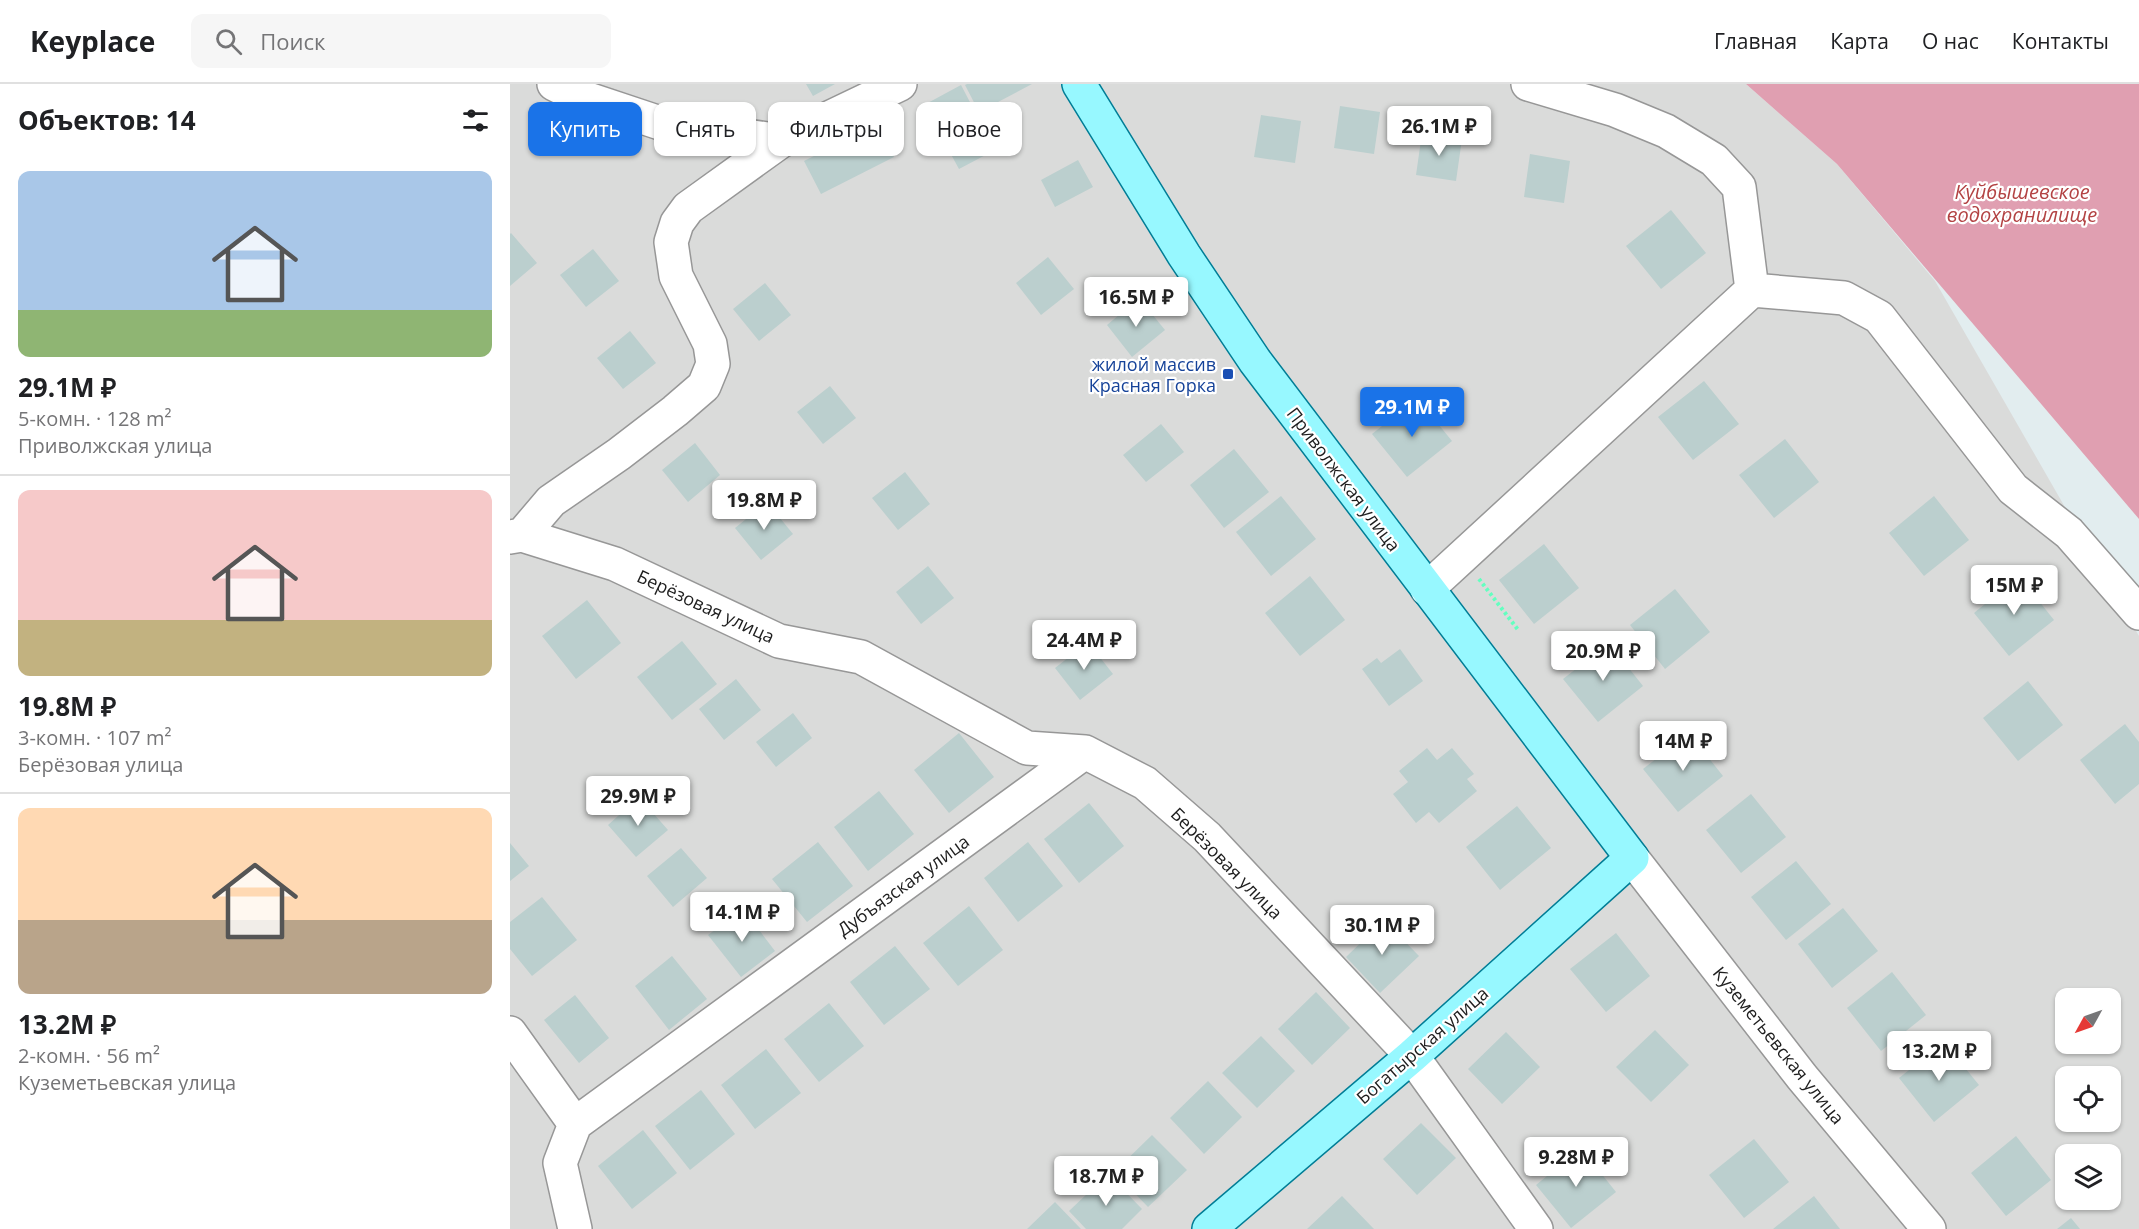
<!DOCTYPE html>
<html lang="ru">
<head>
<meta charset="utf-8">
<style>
  body { margin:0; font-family:"Open Sans",sans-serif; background:#f6f6f6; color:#202124; height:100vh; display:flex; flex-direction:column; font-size:22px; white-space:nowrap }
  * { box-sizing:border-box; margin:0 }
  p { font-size:20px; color:#757577 }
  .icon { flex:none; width:33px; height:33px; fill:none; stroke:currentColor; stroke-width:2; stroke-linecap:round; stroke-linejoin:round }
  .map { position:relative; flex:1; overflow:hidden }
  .details { display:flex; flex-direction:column; background:#fff; width:510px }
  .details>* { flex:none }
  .banner { position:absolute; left:18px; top:18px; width:570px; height:54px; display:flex; gap:12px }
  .needle { width:39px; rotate:230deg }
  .fabs { position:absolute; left:1545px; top:904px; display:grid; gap:12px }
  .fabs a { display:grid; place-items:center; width:66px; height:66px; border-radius:12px; background:#fff; box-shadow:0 2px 4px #0004; font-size:30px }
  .price { position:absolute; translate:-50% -51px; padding:0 14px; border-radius:6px; background:#fff; color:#222; font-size:20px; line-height:39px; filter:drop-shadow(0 2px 3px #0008) }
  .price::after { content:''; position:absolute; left:50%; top:36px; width:18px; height:14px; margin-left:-9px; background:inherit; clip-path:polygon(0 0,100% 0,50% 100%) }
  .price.current { background:#1a73e8; color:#fff }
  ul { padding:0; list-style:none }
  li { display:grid; align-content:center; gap:12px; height:318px; padding:0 18px }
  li+li { border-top:2px solid #e0e0e0 }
  li span { display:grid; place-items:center; height:186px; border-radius:12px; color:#555 }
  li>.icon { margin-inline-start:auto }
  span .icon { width:108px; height:108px; fill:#fffc; stroke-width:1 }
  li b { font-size:26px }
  h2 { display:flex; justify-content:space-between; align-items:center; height:72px; padding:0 18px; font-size:26px }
  .chip { padding:0 21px; border-radius:12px; background:#fff; box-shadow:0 2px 4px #0004; font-size:21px; line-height:54px }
  .chip.current { background:#1a73e8; color:#fff }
  header { display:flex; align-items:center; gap:36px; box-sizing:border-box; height:84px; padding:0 30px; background:#fff; border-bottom:2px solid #e0e0e0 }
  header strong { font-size:28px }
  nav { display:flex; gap:33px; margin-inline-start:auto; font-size:21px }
  .search { width:420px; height:54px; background:#f6f6f6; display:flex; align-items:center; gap:15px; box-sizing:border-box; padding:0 21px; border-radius:12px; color:#757577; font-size:22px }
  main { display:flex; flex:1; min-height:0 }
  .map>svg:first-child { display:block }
  .residential { fill:#dadbda; fill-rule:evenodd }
  .water { fill:#e09fb1 }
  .building { fill:#bbcfce }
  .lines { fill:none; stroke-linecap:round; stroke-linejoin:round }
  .minor-casing { stroke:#979797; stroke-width:36 }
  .major-casing { stroke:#007d96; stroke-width:36 }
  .path { stroke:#63ffc0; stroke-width:4; stroke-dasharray:3 3; stroke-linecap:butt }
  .minor { stroke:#fff; stroke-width:33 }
  .major { stroke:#97f8ff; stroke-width:33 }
  .transit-dot { fill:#1a4fb4; stroke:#fff; stroke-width:2 }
  .labels { text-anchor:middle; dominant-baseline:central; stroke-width:4.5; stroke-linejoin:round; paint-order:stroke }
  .transit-label { font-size:18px; fill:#164399; stroke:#fff; text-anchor:end }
  .street-label { font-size:18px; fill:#1d1d1d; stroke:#fff }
  .water-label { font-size:20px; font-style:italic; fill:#b34344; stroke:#fff }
</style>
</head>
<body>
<header>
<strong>Keyplace</strong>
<div class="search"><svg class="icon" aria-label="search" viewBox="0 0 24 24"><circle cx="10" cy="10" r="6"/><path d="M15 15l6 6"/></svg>Поиск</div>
<nav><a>Главная</a><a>Карта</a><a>О нас</a><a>Контакты</a></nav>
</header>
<main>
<section class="details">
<h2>Объектов: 14<svg class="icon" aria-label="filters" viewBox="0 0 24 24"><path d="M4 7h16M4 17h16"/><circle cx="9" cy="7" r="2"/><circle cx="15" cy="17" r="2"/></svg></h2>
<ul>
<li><span style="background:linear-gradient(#a9c7e8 75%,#8fb573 0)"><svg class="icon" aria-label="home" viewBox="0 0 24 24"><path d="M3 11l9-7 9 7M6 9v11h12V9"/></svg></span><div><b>29.1M ₽</b><p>5-комн. · 128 m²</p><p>Приволжская улица</p></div></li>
<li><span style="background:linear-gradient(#f6c9c9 70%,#c2b280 0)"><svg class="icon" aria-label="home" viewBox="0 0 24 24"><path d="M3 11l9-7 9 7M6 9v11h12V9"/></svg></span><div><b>19.8M ₽</b><p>3-комн. · 107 m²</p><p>Берёзовая улица</p></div></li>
<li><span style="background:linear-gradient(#ffd9b3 60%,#b9a48a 0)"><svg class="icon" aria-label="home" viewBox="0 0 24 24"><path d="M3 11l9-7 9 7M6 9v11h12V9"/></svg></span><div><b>13.2M ₽</b><p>2-комн. · 56 m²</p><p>Куземетьевская улица</p></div></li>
</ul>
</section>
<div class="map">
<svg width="1629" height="1145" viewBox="0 0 1629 1145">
  <rect width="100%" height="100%" fill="#e2edef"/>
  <path class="residential" d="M0,0H1236L1327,80L1425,197L1629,552V1145H0ZM1556,915H1600V960H1556ZM1556,993H1600V1038H1556ZM1556,1071H1600V1116H1556Z"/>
  <path class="water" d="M1236,0H1629V435L1327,80Z"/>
  <path class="building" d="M296,0H325L303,12Z
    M457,0H522L469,28L455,1Z
    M451,1L485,66L449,85L414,21Z
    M830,22L870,28L864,70L824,64Z
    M751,31L791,37L785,79L744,73Z
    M367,40L384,73L311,110L294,77Z
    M912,49L952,55L946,97L906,91Z
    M1020,70L1060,77L1054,119L1014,113Z
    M568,76L583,103L545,123L531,96Z
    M1161,126L1196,169L1151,205L1116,162Z
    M1,149L27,179L0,202V150Z
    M83,165L109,197L76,223L50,191Z
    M538,173L564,205L531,231L506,199Z
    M255,199L281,231L249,257L223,225Z
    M629,214L655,246L622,273L597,241Z
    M120,247L146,279L113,305L87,274Z
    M1194,297L1229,340L1183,376L1148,333Z
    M320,302L346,334L313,360L287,328Z
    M907,314L942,357L897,393L862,350Z
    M651,340L674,368L636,398L613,371Z
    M1275,355L1309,398L1264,434L1229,391Z
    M185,359L210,391L178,418L152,386Z
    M724,365L759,408L714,444L680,401Z
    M395,388L420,420L388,446L362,414Z
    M771,412L806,455L761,492L726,448Z
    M1424,412L1459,456L1414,492L1379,449Z
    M257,418L283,450L251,476L225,444Z
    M1034,460L1069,504L1024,540L989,496Z
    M418,482L444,514L411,540L386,508Z
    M800,492L835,536L790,572L755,529Z
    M1509,492L1544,536L1499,572L1464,529Z
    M1165,505L1200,548L1155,585L1120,541Z
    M77,516L111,559L66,595L32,552Z
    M172,557L207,600L162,636L127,593Z
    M578,558L603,590L570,616L545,584Z
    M1099,559L1133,602L1088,638L1053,595Z
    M890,565L913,597L879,622L852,585L867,574L871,579Z
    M226,595L251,626L214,656L189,625Z
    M1518,597L1553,641L1508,677L1473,634Z
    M283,629L302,654L266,683L246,658Z
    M1615,640L1629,658V700L1605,720L1570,676Z
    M449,649L484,693L439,729L404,686Z
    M1179,649L1213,692L1168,728L1133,685Z
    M917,664L927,676L942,664L964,690L957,695L967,707L929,739L919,728L906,739L883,710L898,698L889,687Z
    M369,707L404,750L358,787L324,743Z
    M1241,710L1276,753L1231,789L1196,746Z
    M129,713L158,746L126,773L98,741Z
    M579,719L614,762L569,799L534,755Z
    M1007,722L1041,764L990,806L956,763Z
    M308,758L343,802L297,838L262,795Z
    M518,758L553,802L508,838L474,794Z
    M0,759L19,782L0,797Z
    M171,764L197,794L163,823L137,792Z
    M1286,777L1321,820L1276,856L1241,813Z
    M32,813L67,856L22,892L0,865V838Z
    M459,822L493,866L448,902L413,859Z
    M1333,824L1368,867L1322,904L1288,860Z
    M233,825L265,867L231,893L198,851Z
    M874,836L909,872L870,909L836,873Z
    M1106,849L1140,892L1096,928L1060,885Z
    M385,862L420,905L374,941L340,898Z
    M162,872L197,915L159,946L125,902Z
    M1382,888L1416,931L1371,967L1337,924Z
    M806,908L840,944L802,981L768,945Z
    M65,911L99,954L69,979L34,936Z
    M319,919L354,962L309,998L274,955Z
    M1145,946L1179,981L1141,1018L1106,983Z
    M996,948L1030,983L992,1020L958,985Z
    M751,952L785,987L747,1024L712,989Z
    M1434,958L1469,1001L1424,1038L1389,994Z
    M256,965L291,1009L245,1045L211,1001Z
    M698,997L732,1033L694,1070L660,1034Z
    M191,1006L225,1050L180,1086L145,1042Z
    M911,1039L946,1074L907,1111L873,1075Z
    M133,1046L167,1089L122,1125L88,1082Z
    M642,1051L677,1086L638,1123L604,1088Z
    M1506,1052L1541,1096L1496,1132L1461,1089Z
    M1244,1055L1279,1098L1234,1134L1199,1091Z
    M1071,1064L1106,1108L1061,1144L1026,1101Z
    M598,1090L632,1125L612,1145H576L559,1127Z
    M832,1112L864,1145H797Z
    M1304,1112L1330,1145H1263Z
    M545,1118L571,1145H517Z
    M1561,1134L1570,1145H1547Z"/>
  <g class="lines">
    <g class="minor-casing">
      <path id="minor" d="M44,0L66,11L153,40L271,57L390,0
        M1018,0L1105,26L1156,47L1204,76L1229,103L1242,206L1334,214L1369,233L1503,405L1559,449L1629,529
        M12,451L41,417L109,370L165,327L194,302L203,280L200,260L166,192L161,158L167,139L178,124L271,57
        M0,453L12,451L105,480L269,557L351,573L517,664L575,668L635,699L697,753L902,972L1026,1145
        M917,505L1242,206
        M1122,774L1292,993L1419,1145
        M0,949L65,1040
        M65,1040L575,668
        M65,1040L50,1079L65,1145"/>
    </g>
    <g class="major-casing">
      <path id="major" d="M569,0L674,171L745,277L1122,774L902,972L699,1145"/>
    </g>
    <path class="path" d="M969,495L1009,547"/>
    <use href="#minor" class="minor"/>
    <use href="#major" class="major"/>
  </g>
  <rect class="transit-dot" x="712" y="284" width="12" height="12" rx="3"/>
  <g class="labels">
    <g class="transit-label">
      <text x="706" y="280">жилой массив<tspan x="706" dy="21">Красная Горка</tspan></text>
    </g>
    <g class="street-label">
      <text transform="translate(834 395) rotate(53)">Приволжская улица</text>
      <text transform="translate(196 522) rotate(25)">Берёзовая улица</text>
      <text transform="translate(717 779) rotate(45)">Берёзовая улица</text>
      <text transform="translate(393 801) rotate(-36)">Дубъязская улица</text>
      <text transform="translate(912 961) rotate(-41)">Богатырская улица</text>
      <text transform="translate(1269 961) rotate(51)">Куземетьевская улица</text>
    </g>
    <g class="water-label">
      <text x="1512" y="107">Куйбышевское<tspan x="1512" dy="23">водохранилище</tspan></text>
    </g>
  </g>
</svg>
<div class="fabs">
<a><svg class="needle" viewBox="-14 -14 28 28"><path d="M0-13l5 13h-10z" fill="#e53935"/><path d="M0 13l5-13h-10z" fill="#757577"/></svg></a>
<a><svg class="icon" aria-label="locate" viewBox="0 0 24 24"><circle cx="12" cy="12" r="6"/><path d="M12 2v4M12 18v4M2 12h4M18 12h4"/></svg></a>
<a><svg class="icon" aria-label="layers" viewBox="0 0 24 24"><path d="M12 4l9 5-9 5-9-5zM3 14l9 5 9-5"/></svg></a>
</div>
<b class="price" style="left:929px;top:73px">26.1M ₽</b>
<b class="price" style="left:626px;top:244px">16.5M ₽</b>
<b class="price current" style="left:902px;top:354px">29.1M ₽</b>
<b class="price" style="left:254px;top:447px">19.8M ₽</b>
<b class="price" style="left:1504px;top:532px">15M ₽</b>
<b class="price" style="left:574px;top:587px">24.4M ₽</b>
<b class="price" style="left:1093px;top:598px">20.9M ₽</b>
<b class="price" style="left:1173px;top:688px">14M ₽</b>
<b class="price" style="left:128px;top:743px">29.9M ₽</b>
<b class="price" style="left:232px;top:859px">14.1M ₽</b>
<b class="price" style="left:872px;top:872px">30.1M ₽</b>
<b class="price" style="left:1429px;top:998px">13.2M ₽</b>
<b class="price" style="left:1066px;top:1104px">9.28M ₽</b>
<b class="price" style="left:596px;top:1123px">18.7M ₽</b>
<div class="banner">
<a class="chip current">Купить</a>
<a class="chip">Снять</a>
<a class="chip">Фильтры</a>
<a class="chip">Новое</a>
</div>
</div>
</main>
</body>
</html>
